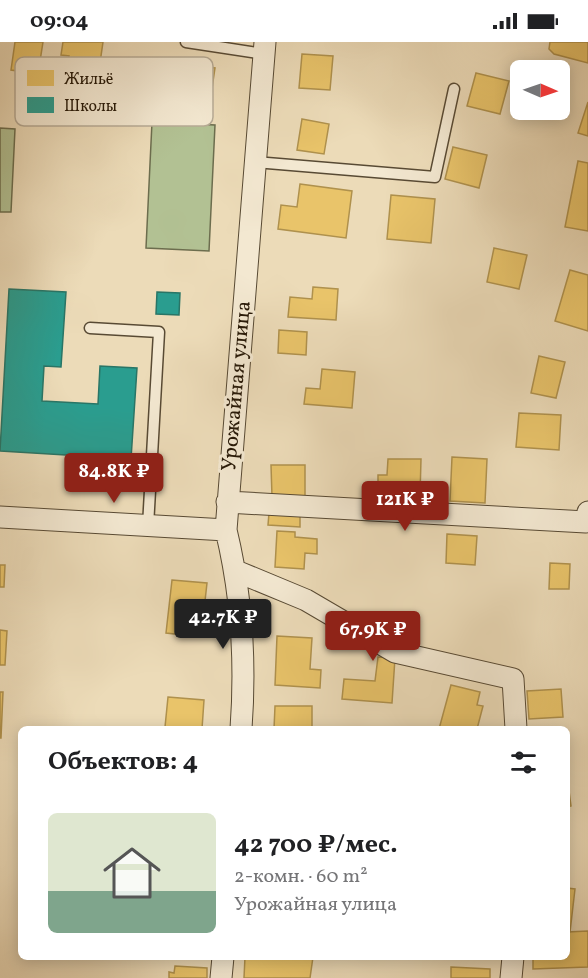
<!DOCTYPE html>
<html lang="ru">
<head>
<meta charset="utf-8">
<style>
  body { margin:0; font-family:Vollkorn,serif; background:#f6f6f6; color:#202124; height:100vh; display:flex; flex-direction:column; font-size:22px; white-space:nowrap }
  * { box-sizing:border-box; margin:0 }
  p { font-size:20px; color:#757577 }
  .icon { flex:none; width:33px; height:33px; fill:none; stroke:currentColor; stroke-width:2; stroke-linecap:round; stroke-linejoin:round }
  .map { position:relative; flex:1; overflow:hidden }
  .sheet { position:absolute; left:18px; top:684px; width:552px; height:234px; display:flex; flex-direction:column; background:#fff; border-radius:9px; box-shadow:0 3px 15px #0003 }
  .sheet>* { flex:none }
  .needle { width:39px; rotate:92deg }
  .fabs { position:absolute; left:510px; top:18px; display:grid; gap:12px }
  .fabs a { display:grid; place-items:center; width:60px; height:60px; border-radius:9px; background:#fff; box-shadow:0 3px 15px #0003; font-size:30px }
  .price { position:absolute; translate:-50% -51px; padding:0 14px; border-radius:6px; background:#8f2418; color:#fff; font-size:20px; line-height:39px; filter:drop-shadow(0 2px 3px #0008) }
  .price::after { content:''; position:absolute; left:50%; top:36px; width:18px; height:14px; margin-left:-9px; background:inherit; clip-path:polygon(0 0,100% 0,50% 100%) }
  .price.on { background:#222; color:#fff }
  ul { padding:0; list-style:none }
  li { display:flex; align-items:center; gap:18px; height:150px; padding:0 30px }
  li span { display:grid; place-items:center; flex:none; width:168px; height:120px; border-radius:9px; color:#555 }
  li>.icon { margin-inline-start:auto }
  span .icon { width:72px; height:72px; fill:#fffc; stroke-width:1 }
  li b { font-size:26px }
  h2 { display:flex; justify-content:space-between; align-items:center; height:72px; padding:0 30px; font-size:26px }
  .status { display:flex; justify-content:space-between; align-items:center; height:42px; padding:0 30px; background:#fff; direction:ltr }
  .status svg { height:16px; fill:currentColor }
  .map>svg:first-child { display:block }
  .green { fill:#b2c193; stroke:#6c6d4e; stroke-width:1.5 }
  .homes { fill:#e9c46a; stroke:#af914d; stroke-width:1.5 }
  .schools { fill:#2a9d8f; stroke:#297566; stroke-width:1.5 }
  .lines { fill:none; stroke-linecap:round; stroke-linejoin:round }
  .service-casing { stroke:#584a34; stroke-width:13 }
  .minor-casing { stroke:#584a34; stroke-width:23 }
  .service { stroke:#f3e8d1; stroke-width:10 }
  .minor { stroke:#f3e8d1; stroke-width:21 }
  .labels { text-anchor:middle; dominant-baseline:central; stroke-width:6; stroke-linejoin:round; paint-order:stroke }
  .street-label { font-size:21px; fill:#271908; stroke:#f3e8d1 }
  .key { fill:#f3e8d1; stroke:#b6aa95; stroke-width:1.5 }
  .key-label { font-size:16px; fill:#271908 }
</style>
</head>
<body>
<div class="status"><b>09:04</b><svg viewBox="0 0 49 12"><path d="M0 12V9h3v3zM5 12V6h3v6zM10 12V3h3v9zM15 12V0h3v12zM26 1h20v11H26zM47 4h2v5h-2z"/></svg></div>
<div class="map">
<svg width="588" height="936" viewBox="0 0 588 936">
  <rect width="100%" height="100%" fill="#ecdbb8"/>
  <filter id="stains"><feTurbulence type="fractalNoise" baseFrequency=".00333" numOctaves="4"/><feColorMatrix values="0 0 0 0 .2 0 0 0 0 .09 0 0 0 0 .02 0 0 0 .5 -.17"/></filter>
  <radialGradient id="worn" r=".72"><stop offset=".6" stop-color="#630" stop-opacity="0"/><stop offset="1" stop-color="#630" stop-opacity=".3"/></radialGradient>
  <path class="green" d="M152,80L215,83L209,209L146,206Z
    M0,86L15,87L11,170H0Z"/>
  <path class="homes" d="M15,0H43L38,32L11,28Z
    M63,0H103L98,35L81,33L80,42L65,40L69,14L61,13Z
    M550,0H588V21L554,12L549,7Z
    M302,12L333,14L330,48L299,46Z
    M171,20L215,26L211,53L168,47Z
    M476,31L509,39L500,72L467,64Z
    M588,60V94L578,91Z
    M302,77L329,82L324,112L297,108Z
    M453,105L487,113L479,146L445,137Z
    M578,119L588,121V189L565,185Z
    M300,142L352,149L346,196L278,187L281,163L297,165Z
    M391,153L435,157L431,201L387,197Z
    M494,206L527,213L519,247L487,240Z
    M570,228L588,233V289L555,279Z
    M313,245L338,247L336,278L288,275L290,255L312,257Z
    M279,288L307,290L306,313L278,311Z
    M539,314L565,320L556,356L531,351Z
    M322,327L355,330L352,366L304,362L306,346L320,347Z
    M519,371L561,373L559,408L516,405Z
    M452,415L487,417L485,461L450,459Z
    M388,417H421L420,453L378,452V433H387Z
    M271,423H305V455H272Z
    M269,471L300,472V485L268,483Z
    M277,489L295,490V495L317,497V512L305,511L304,527L275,525Z
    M447,492L477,494L475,523L446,521Z
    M550,521L570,522L569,547H549Z
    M0,523H5L4,545H0Z
    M172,538L207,541L201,595L166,591Z
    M0,588L7,589L5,623H0Z
    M277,594L312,596L310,627L321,628L320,646L275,643Z
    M378,615L395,616L392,661L342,657L344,637L375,639Z
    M451,643L480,650L477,663L483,664L477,687H439Z
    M561,647L563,675L529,677L527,649Z
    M0,650H3L1,696H0Z
    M168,655L204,658L202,687L165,685Z
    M275,664H312V687H274Z
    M567,734L571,764L567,765Z
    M567,846L575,847L570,890L567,889Z
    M588,889V925L533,927V915H567V890Z
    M245,915H313L310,936H244Z
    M175,924L207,926V936H169V930L174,931Z
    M451,925L490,927V936H451Z"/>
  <path class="schools" d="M9,247L66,250L61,325L44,324L42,359L98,362L100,324L137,326L131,417L0,409Z
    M157,250L180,251L179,273L156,272Z"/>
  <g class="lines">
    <g class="service-casing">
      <path id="service" d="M186,0L264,12
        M255,120L435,135L454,47
        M90,286L159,290L148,484"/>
    </g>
    <g class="minor-casing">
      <path id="minor" d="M227,460L586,480L588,470
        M0,475L226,488
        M236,529L306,558L395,610L513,637L516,687
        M241,687C246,619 242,554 226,488L265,0
        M221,936L223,915
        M511,936L513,915"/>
    </g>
    <use href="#service" class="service"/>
    <use href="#minor" class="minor"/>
  </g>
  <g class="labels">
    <g class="street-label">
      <text transform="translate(237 344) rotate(-85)">Урожайная улица</text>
    </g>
  </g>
  <rect x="15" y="15" width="198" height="69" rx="9" class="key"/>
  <rect x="27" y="28" width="27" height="16" fill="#e9c46a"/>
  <rect x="27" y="55" width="27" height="16" fill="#2a9d8f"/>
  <g class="key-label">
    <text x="64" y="42">Жильё</text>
    <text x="64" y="69">Школы</text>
  </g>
  <rect width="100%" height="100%" filter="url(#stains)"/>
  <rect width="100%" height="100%" fill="url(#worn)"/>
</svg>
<div class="fabs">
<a><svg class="needle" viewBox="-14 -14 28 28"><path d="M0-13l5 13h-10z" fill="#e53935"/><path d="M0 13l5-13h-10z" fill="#757577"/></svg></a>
</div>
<b class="price" style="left:114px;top:462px">84.8K ₽</b>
<b class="price" style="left:405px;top:490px">121K ₽</b>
<b class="price on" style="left:223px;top:608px">42.7K ₽</b>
<b class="price" style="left:373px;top:620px">67.9K ₽</b>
<section class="sheet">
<h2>Объектов: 4<svg class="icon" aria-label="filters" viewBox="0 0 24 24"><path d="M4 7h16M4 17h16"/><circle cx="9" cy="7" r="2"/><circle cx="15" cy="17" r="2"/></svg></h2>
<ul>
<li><span style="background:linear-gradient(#dfe7d0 65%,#7fa58c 0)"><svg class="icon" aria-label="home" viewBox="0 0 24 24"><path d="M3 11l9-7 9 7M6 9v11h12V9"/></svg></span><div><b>42 700 ₽/мес.</b><p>2-комн. · 60 m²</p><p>Урожайная улица</p></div></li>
</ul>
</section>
</div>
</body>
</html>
